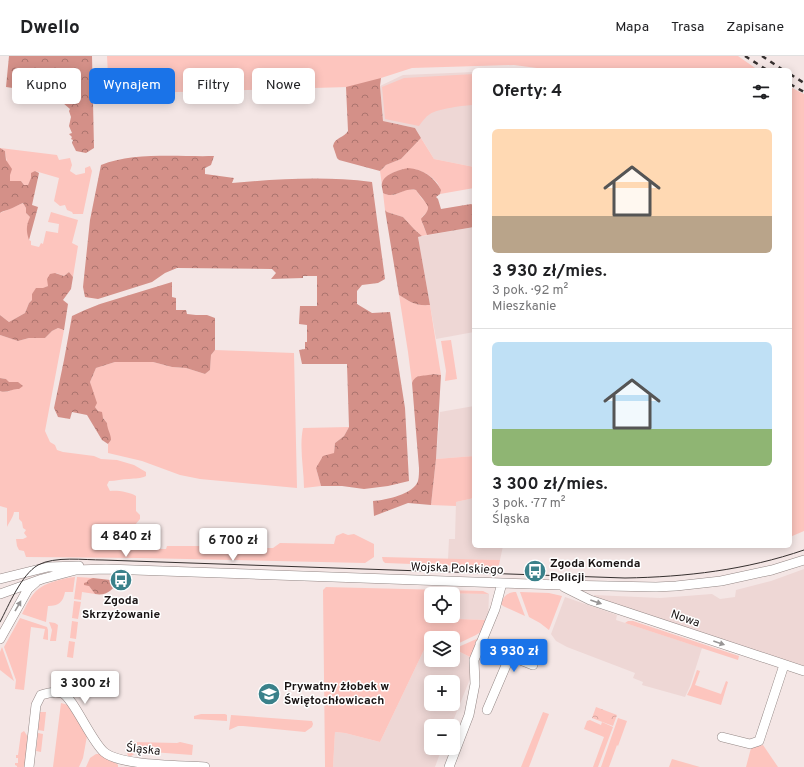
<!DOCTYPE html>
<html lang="pl">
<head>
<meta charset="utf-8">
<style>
  body { margin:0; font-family:Overpass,sans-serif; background:#f6f6f6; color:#202124; height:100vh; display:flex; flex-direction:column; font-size:15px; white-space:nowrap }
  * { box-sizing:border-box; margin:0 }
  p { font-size:13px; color:#757577 }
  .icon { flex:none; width:22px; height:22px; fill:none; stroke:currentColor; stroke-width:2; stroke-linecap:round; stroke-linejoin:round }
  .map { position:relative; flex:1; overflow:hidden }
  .sheet { position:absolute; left:472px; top:12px; width:320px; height:480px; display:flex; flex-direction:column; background:#fff; border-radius:6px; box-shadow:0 2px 10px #0003 }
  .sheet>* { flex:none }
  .hud { position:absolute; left:12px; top:12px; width:380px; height:36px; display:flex; gap:8px }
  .tools { position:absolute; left:424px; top:531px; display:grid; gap:8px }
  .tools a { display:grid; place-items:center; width:36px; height:36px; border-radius:6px; background:#fff; box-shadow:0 2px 10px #0003; font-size:20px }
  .price { position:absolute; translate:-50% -34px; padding:0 9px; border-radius:4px; background:#fff; color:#222; font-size:13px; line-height:26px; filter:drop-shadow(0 1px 2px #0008) }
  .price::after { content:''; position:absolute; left:50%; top:24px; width:12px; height:9px; margin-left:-6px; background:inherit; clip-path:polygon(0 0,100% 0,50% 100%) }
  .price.selected { background:#1a73e8; color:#fff }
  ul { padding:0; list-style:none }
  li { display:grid; align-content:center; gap:8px; height:212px; padding:0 20px }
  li+li { border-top:1px solid #e0e0e0 }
  li span { display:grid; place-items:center; height:124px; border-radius:6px; color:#555 }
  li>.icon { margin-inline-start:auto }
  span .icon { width:72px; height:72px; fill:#fffc; stroke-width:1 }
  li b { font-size:17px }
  h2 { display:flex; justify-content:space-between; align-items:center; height:48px; padding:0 20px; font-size:17px }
  .tag { padding:0 14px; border-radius:6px; background:#fff; box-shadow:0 2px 10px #0003; font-size:14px; line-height:36px }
  .tag.selected { background:#1a73e8; color:#fff }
  header { display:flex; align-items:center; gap:24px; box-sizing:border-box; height:56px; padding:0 20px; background:#fff; border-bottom:1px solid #e0e0e0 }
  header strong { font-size:19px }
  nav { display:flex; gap:22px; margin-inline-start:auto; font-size:14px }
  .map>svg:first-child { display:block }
  .built { fill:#eed7d5; fill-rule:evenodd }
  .green { fill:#fdc5be }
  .forest { fill:url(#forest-crowns) }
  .park { fill:url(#park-crowns) }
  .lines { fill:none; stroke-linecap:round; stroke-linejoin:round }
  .minor-casing { stroke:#938785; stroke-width:10 }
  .minor { stroke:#fff; stroke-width:9 }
  .tram { stroke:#36302f; stroke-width:1 }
  .rail { stroke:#36302f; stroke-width:2.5; stroke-dasharray:5 5; stroke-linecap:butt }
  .oneway { fill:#979595 }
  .labels { text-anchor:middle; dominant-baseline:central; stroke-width:3; stroke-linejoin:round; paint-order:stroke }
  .poi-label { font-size:12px; font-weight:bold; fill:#181313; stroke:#fff; text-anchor:start }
  .street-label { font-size:12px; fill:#181313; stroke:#fff }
</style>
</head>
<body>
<header>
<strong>Dwello</strong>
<nav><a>Mapa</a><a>Trasa</a><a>Zapisane</a></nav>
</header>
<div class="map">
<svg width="804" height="711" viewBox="0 0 804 711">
  <defs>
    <pattern id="forest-crowns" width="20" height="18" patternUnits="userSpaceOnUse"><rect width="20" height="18" fill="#d49088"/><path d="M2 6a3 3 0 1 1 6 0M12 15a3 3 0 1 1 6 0" fill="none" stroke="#ab746e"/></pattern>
    <pattern id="park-crowns" width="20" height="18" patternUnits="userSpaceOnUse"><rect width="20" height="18" fill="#fdc5be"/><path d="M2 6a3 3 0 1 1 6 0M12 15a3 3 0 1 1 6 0" fill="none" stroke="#d8a8a2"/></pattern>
  </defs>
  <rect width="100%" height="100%" fill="#f4e6e5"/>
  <path class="built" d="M474,16V111L434,103L415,72L383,65L380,30L403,19Z
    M474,171V276L436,283L418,181Z
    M474,350V400L436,403L440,356Z
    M474,442V490H503L500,504L448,503L449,483H455L456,446Z
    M804,513V612L594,542V539L660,542L712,538L720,543L735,541L736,534L771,525Z
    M428,537L489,538L488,564L428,562ZM431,538H453V560H431Z
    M565,541L617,559L616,564L702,592L690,630L685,641L642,629L643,626L633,622L635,617L567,591L556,585L551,578Z
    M433,575L450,582H431V604H453V587L458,595L472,602V618L451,670H431V692H442L435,711H333L335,676L345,677L380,686ZM431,626H453V648H431Z"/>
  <path class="green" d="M107,0H738L758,14H552L514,9L412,12L381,22L376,26L348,31L109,38Z
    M474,18V49C465,49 437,53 430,58C425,61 422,66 419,70L385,63L382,31L404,22Z
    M790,31L804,38V475L790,481Z
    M421,82L434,103L474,111V132L440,138C443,126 424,114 413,113C402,112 384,117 382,129L380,115L386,109L401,103Z
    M0,92L57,99L59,104L70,102L72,109L70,115L76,119L85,117V112L90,110L92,115L83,158H73L72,156L67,154L65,149L60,150L54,145L59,122L35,115L28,129H24L21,125H10L5,95Z
    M407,133L416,134L422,143L428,148V155L422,161L423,169L427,179L422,180L415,174L403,161L387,156L385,154L383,137C392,142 399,137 407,133Z
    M23,147L26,152V157L30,161L29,184L31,185V189L39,191L41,187L43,188L46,175L58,177L59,168L48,166L51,156L78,164L72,187L78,190L73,221L69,216L64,220L56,217L48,230L32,238V244L29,247L25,257L9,266L0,259V157Z
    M399,239C411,246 414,250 430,249L441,319L433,318L414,323L412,327L408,296Z
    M58,272L64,274L45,375L50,386L55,389L57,394L63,396L94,400L101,403L117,404L134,409L146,416V420C140,423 136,422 129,423C122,423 116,425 109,425L107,429L110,435C117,434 130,436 136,440V455L140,459V463L128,477L127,486L149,488L152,491H158L159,493H166L167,490H217L218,495H230V492H273L280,487L334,488L336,480L343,477L348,479L354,478L374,488V501L365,507L141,502L26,501L24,495L19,494L17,490L16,483H23L27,481L24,477L26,474L23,472L22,466L19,463V456H14C13,462 9,466 7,471V452L0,450V335C9,338 14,333 18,326H8L6,323L0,322V279L18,285L29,282H45L52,275Z
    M451,284L457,323L445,325L446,315L441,285Z
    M215,294L294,297L297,432L200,423L180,419L142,405L108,397V388L111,384L107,372V367L95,351L90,326L96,312L115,306H153L172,311L186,312L205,318L210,314L211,299Z
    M349,371L344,380L335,387L334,397L316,412L321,430L304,432C304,413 299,392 303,372Z
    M474,400V442L456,446V450L431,449L436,403Z
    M382,501L500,504L499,509L494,511L385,507L383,505Z
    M75,521L73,536H65C63,546 59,550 48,550L46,566L22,558C26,550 30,541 36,535C44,527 63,522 75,521Z
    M77,521L93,522L91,524L89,530L95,538L82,536L81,544L74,543Z
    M326,531L483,535L489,538L428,537V562L488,564L482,575L476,579L455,589L453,587V582H450L433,575L380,686L345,677L335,676L333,711H325V708L323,534Z
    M516,536L525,560L503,550L501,548C503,540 508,536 516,536Z
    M520,536L549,537L562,540L549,574L540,567L529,561Z
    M74,545L81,546L78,563L72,562Z
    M20,562L47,571L48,574V584L43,583L45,573L31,571L24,634L15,633L16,624L4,591Z
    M72,565L78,566L76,583L70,582Z
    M628,565H633L739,600L738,604L625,567Z
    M49,566L55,567L58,569L56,585H50L52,574Z
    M481,581L472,602L458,595L456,592Z
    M69,585L75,586L73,602L67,601Z
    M2,591L14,625L0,614V596Z
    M697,614L700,615L695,629L721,638L726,625L728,626L721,649L687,639L691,631Z
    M61,647L68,649L87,680L83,702L79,711H53Z
    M40,656H46L44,675L38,674Z
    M543,656L549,658L529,711H521Z
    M201,658H225L227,659V665L194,663V660Z
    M231,659L312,665L313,668L312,671L305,676L243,670H238L229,674Z
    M618,662L627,665L618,690L617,689L609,711H601Z
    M590,664L601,669L602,666L613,671L598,711H593L604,681L584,673L587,665Z
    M24,675L28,681L25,711H17V710L15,709V707H18V702H16V699H18L21,677Z
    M38,677L43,678L41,696L36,695Z
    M133,686L177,687L180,686L193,689L192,699L139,695L131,700H128L127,696Z
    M763,689L778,711H746L751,692Z
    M96,698H100L117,708L118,709V711H86L90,702Z
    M672,703L700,711H669Z"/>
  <path class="forest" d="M9,0H92L94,92L86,97L76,95L72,87L73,84L71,83L72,81L69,78L72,77L69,70L71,61L69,55L70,53L63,47H60V38L41,36V32L33,31V35L6,31Z
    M381,22L380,30L383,65L415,72L421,82L401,103L386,109L380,115L339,104L337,102L333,90C335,81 344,82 348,75L346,31Z
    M0,92L5,95L6,104L12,113L10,119V125H21L24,129H28L31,122V117L35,115L39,117L32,149L38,151L29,184C26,175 26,170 30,161L26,157V152L23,147C18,149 15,151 10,153C6,155 4,154 0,157Z
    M214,100L211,109L205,112V118L234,122L232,127C280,123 324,120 372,126L385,223L378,227L362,229L357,235V248L372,257L390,256L405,352L409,425L388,430L364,433L342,430H321L316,412L323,400L334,397L335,387L344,380L349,371L347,308H302L299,294L305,293V286H307V269L299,268L300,250H317V220H303V222L271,223L276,217L272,213L177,212L165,217L152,226L98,243L85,241L83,231L90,164L101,109C133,96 179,101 214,100Z
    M408,112C423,113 434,121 441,134L440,138L436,141L438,143L441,153L471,148L473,149L474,171L427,179L421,163C423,160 428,156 428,152C429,149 419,139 416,134C403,131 395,144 383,137C383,134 381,130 382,127C385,117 400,114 408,112Z
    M385,154L387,156L403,161L415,174L422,180L418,181L430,249C414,250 411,246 399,239Z
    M69,216L73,221L71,233L63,244L68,248L64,274L58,272L52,275L45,282H29L18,285L0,279V259L9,266L25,257L29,247L32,244V238L36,232H43L48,230L47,223L50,218L55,217L64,220Z
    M172,226V241L176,242V254H186L187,258L196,259H207L215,262V294L211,299L210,314L205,318L186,312L172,311L153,306H115L96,312L90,326L97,347L95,351L98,355L102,356L103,362L107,367C107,373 111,378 111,384L108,388L102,384L87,359L72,356L70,363L58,361L54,352L64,304L72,260L85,254L100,248Z
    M433,318L441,319L436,403L431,449L408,447L374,460L373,445C386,444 414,438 418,425C419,421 419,416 419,412L412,327C416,317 424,321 433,318Z
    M0,322L6,323L9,326H18L23,330L19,333C12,332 7,338 0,335Z
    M93,522L119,525C112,534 107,540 95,538L89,530L84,529V527L87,526L88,524Z"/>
  <path class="park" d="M596,651L617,659L613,670L592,662Z"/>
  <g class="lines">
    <g class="minor-casing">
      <path id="minor" d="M0,523L48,511L79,510
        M564,531L590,544L804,615
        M0,538L42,523L76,514L106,513L561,529L656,531L676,530L721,525L772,514L804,504
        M0,583L28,533L36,526
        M480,588L533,609
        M487,654L510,600
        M722,681L750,688L759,685L784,609
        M29,711L36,649L41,639C47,637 55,635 62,637C73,641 91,685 104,696C120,710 182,709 205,711
        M449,711L469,659L475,628L474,604L495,553L502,527"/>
    </g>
    <use href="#minor" class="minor"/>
    <path class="tram" d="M0,566C9,549 21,519 38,509C55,500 84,504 103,504L625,522C686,521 746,514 804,494"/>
    <path class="rail" d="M745,0L767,14
      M762,0L783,14
      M790,18L804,27
      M790,28L804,36"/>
  </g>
  <defs><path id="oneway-solid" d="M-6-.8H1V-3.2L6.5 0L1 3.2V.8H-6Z"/></defs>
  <g class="oneway">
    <use href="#oneway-solid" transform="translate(596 546) rotate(19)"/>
    <use href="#oneway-solid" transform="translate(18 550) rotate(-60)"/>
    <use href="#oneway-solid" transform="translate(719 587) rotate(19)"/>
  </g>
  <defs>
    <g id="bus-disc" transform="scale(1.15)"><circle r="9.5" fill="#3a818a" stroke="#fff"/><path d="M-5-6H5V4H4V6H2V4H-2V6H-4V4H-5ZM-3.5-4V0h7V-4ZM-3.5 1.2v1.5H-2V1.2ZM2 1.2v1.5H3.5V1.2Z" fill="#fff"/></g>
    <g id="school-disc" transform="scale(1.15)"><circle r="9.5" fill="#3a818a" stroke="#fff"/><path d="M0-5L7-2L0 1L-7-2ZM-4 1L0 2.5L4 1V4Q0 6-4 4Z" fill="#fff"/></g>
  </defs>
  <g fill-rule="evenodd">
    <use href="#bus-disc" x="535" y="515"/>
    <use href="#bus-disc" x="121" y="524"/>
    <use href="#school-disc" x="269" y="638"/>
  </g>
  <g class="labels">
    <g class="poi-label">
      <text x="550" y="508">Zgoda Komenda<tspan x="550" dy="14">Policji</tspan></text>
      <text x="121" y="545" text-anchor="middle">Zgoda<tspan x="121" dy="14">Skrzyżowanie</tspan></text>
      <text x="284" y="631">Prywatny żłobek w<tspan x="284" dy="14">Świętochłowicach</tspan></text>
    </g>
    <g class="street-label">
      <text transform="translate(457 513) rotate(2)">Wojska Polskiego</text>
      <text transform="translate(685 563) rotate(19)">Nowa</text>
      <text transform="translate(143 694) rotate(6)">Śląska</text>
    </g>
  </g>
</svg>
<div class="tools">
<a><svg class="icon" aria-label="locate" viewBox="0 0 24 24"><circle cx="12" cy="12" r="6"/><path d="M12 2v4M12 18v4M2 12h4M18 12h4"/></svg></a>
<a><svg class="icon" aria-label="layers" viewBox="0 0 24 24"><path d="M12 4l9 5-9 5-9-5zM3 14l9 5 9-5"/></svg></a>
<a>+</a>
<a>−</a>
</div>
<b class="price" style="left:126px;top:502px">4 840 zł</b>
<b class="price" style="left:233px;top:506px">6 700 zł</b>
<b class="price selected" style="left:514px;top:617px">3 930 zł</b>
<b class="price" style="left:85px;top:649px">3 300 zł</b>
<div class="hud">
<a class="tag">Kupno</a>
<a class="tag selected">Wynajem</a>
<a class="tag">Filtry</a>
<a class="tag">Nowe</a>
</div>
<section class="sheet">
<h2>Oferty: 4<svg class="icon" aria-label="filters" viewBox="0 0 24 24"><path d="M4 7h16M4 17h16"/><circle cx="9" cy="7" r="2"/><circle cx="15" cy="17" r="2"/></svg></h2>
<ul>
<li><span style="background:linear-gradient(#ffd9b3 70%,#b9a48a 0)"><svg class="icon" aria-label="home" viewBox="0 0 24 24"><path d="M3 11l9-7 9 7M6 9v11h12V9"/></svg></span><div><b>3 930 zł/mies.</b><p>3 pok. · 92 m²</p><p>Mieszkanie</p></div></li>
<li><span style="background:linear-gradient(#bfe0f5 70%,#8fb573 0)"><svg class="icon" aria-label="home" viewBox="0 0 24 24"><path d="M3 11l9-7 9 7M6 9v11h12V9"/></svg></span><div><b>3 300 zł/mies.</b><p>3 pok. · 77 m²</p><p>Śląska</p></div></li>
</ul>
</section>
</div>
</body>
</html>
